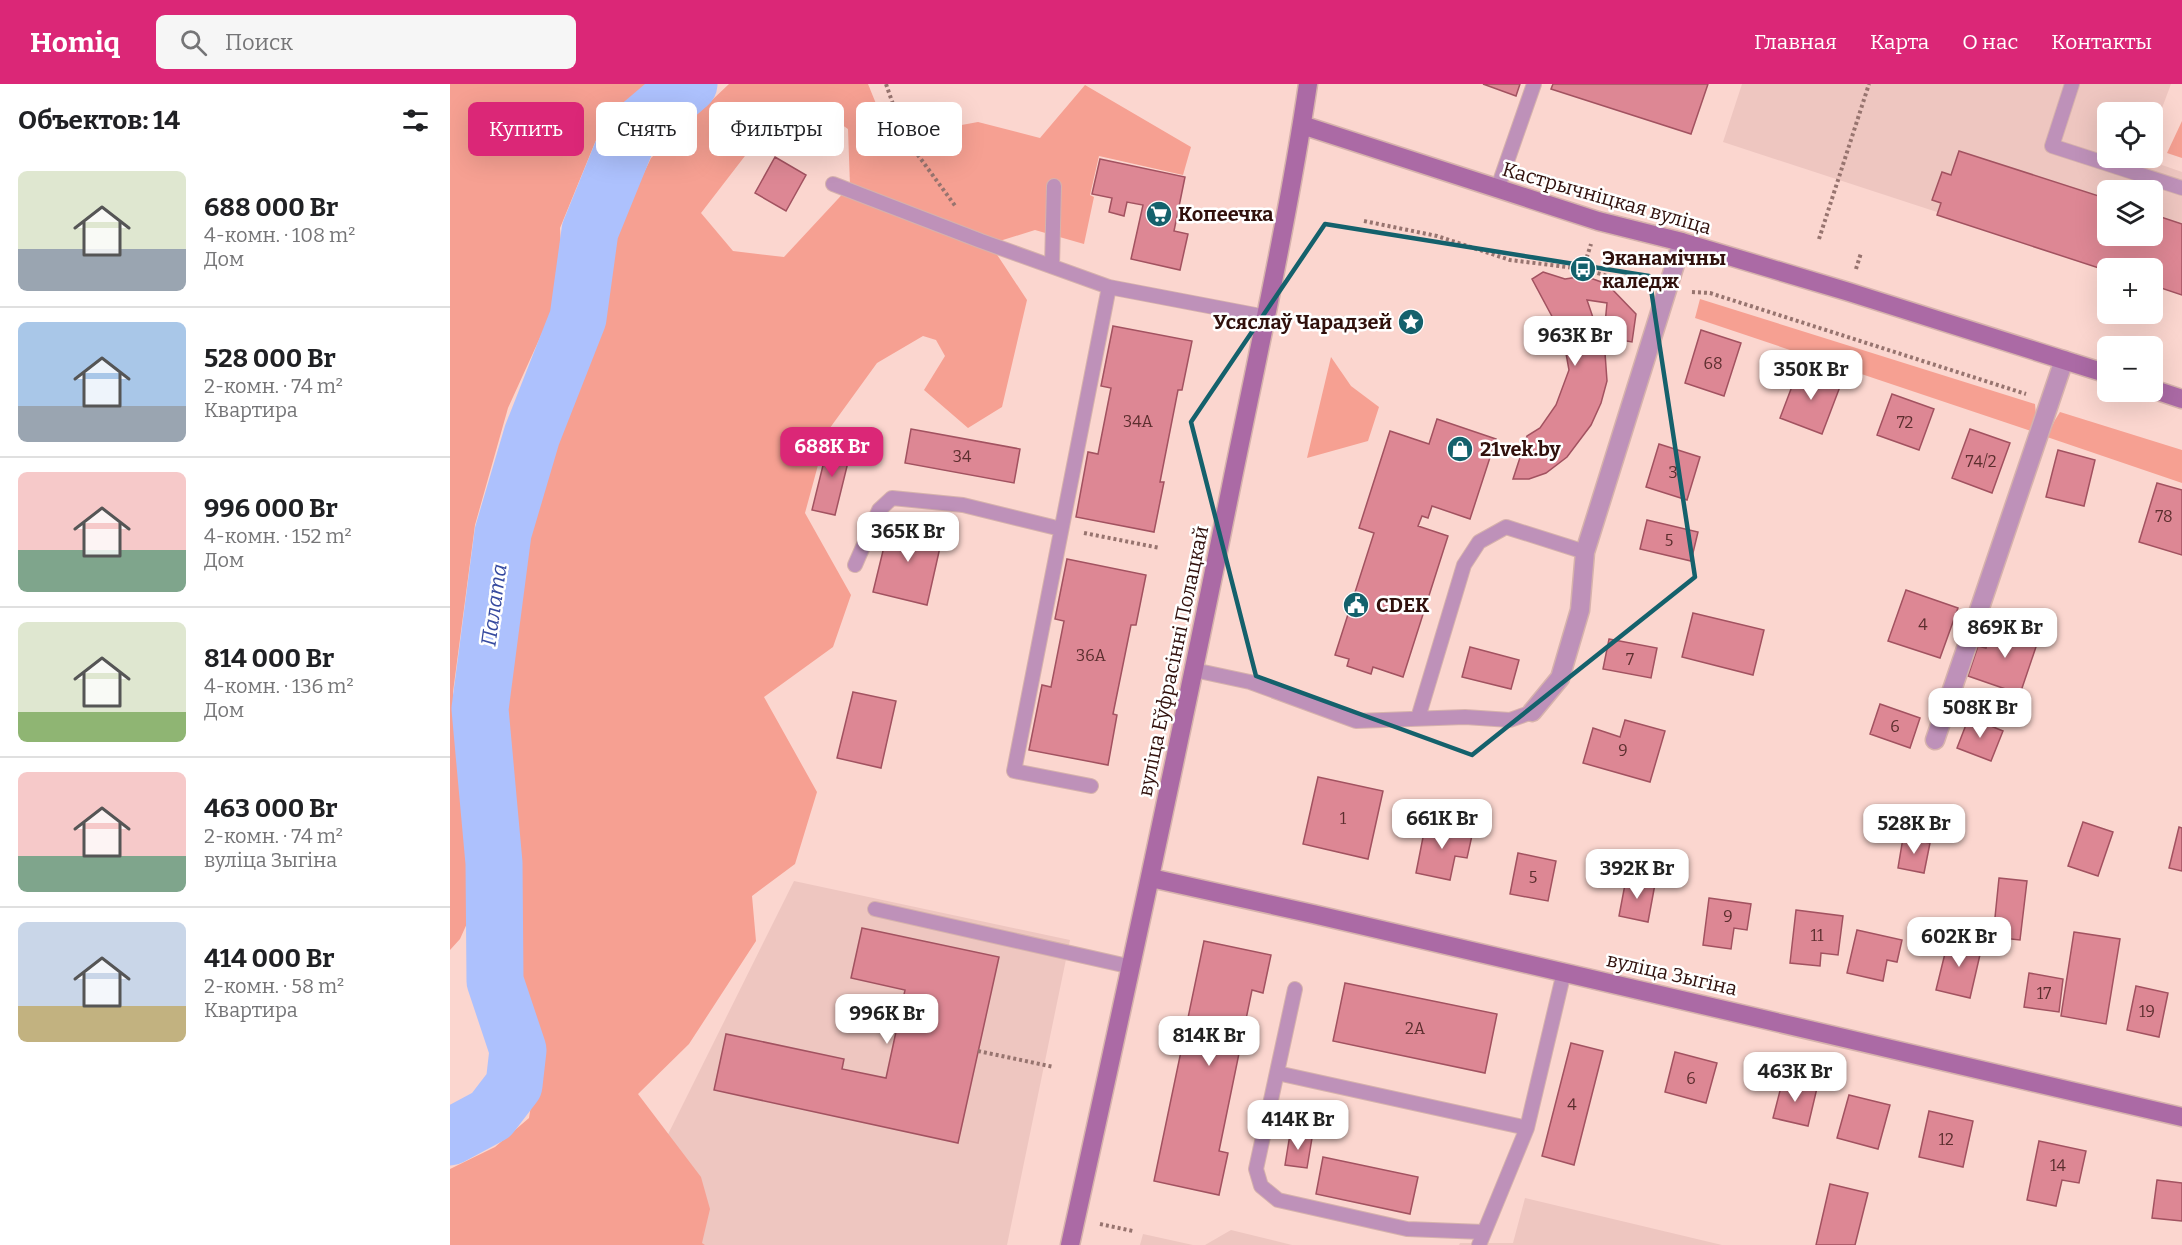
<!DOCTYPE html>
<html lang="ru">
<head>
<meta charset="utf-8">
<style>
  body { margin:0; font-family:Bitter,serif; background:#f6f6f6; color:#202124; height:100vh; display:flex; flex-direction:column; font-size:22px; white-space:nowrap }
  * { box-sizing:border-box; margin:0 }
  p { font-size:20px; color:#757577 }
  .icon { flex:none; width:33px; height:33px; fill:none; stroke:currentColor; stroke-width:2; stroke-linecap:round; stroke-linejoin:round }
  .map { position:relative; flex:1; overflow:hidden }
  .side { display:flex; flex-direction:column; background:#fff; width:450px }
  .side>* { flex:none }
  .guide { position:absolute; left:18px; top:18px; width:570px; height:54px; display:flex; gap:12px }
  .controls { position:absolute; left:1647px; top:18px; display:grid; gap:12px }
  .controls a { display:grid; place-items:center; width:66px; height:66px; border-radius:9px; background:#fff; box-shadow:0 6px 24px #0002; font-size:30px }
  .price { position:absolute; translate:-50% -51px; padding:0 14px; border-radius:12px; background:#fff; color:#222; font-size:20px; line-height:39px; filter:drop-shadow(0 2px 3px #0008) }
  .price::after { content:''; position:absolute; left:50%; top:36px; width:18px; height:14px; margin-left:-9px; background:inherit; clip-path:polygon(0 0,100% 0,50% 100%) }
  .price.active { background:#db2777; color:#fff }
  ul { padding:0; list-style:none }
  li { display:flex; align-items:center; gap:18px; height:150px; padding:0 18px }
  li+li { border-top:2px solid #e0e0e0 }
  li span { display:grid; place-items:center; flex:none; width:168px; height:120px; border-radius:9px; color:#555 }
  li>.icon { margin-inline-start:auto }
  span .icon { width:72px; height:72px; fill:#fffc; stroke-width:1 }
  li b { font-size:26px }
  h2 { display:flex; justify-content:space-between; align-items:center; height:72px; padding:0 18px; font-size:26px }
  .pill { padding:0 21px; border-radius:9px; background:#fff; box-shadow:0 6px 24px #0002; font-size:21px; line-height:54px }
  .pill.active { background:#db2777; color:#fff }
  header { display:flex; align-items:center; gap:36px; box-sizing:border-box; height:84px; padding:0 30px; background:#db2777; color:#fff }
  header strong { font-size:28px }
  nav { display:flex; gap:33px; margin-inline-start:auto; font-size:21px }
  .search { width:420px; height:54px; background:#f6f6f6; display:flex; align-items:center; gap:15px; box-sizing:border-box; padding:0 21px; border-radius:9px; color:#757577; font-size:22px }
  main { display:flex; flex:1; min-height:0 }
  .map>svg:first-child { display:block }
  .built { fill:#eec6c0; fill-rule:evenodd }
  .green { fill:#f6a092; fill-rule:evenodd }
  .lines { fill:none; stroke-linecap:round; stroke-linejoin:round }
  .river { stroke:#adc1fd; stroke-width:57 }
  .building { fill:#dd8794; stroke:#a25260; stroke-width:1.5 }
  .lane-casing { stroke:#d6b2ac; stroke-width:16 }
  .street-casing { stroke:#d6b2ac; stroke-width:21 }
  .secondary-casing { stroke:#d6b2ac; stroke-width:21 }
  .path { stroke:#97746f; stroke-width:4; stroke-dasharray:3 3; stroke-linecap:butt }
  .lane { stroke:#be91b9; stroke-width:14 }
  .street { stroke:#be91b9; stroke-width:18 }
  .secondary { stroke:#ab6aa5; stroke-width:18 }
  .marked { fill:none; stroke:#14616c; stroke-width:4.5; stroke-linejoin:round }
  .labels { text-anchor:middle; dominant-baseline:central; stroke-width:5; stroke-linejoin:round; paint-order:stroke }
  .number-label { font-size:16px; fill:#5b2e2e }
  .street-label { font-size:20px; fill:#30100c; stroke:#fff }
  .poi-label { font-size:20px; font-weight:bold; fill:#30100c; stroke:#fff; text-anchor:start }
  .water-label { font-size:21px; font-style:italic; fill:#364a9f; stroke:#fff }
</style>
</head>
<body>
<header>
<strong>Homiq</strong>
<div class="search"><svg class="icon" aria-label="search" viewBox="0 0 24 24"><circle cx="10" cy="10" r="6"/><path d="M15 15l6 6"/></svg>Поиск</div>
<nav><a>Главная</a><a>Карта</a><a>О нас</a><a>Контакты</a></nav>
</header>
<main>
<section class="side">
<h2>Объектов: 14<svg class="icon" aria-label="filters" viewBox="0 0 24 24"><path d="M4 7h16M4 17h16"/><circle cx="9" cy="7" r="2"/><circle cx="15" cy="17" r="2"/></svg></h2>
<ul>
<li><span style="background:linear-gradient(#dfe7d0 65%,#9aa5b1 0)"><svg class="icon" aria-label="home" viewBox="0 0 24 24"><path d="M3 11l9-7 9 7M6 9v11h12V9"/></svg></span><div><b>688 000 Br</b><p>4-комн. · 108 m²</p><p>Дом</p></div></li>
<li><span style="background:linear-gradient(#a9c7e8 70%,#9aa5b1 0)"><svg class="icon" aria-label="home" viewBox="0 0 24 24"><path d="M3 11l9-7 9 7M6 9v11h12V9"/></svg></span><div><b>528 000 Br</b><p>2-комн. · 74 m²</p><p>Квартира</p></div></li>
<li><span style="background:linear-gradient(#f6c9c9 65%,#7fa58c 0)"><svg class="icon" aria-label="home" viewBox="0 0 24 24"><path d="M3 11l9-7 9 7M6 9v11h12V9"/></svg></span><div><b>996 000 Br</b><p>4-комн. · 152 m²</p><p>Дом</p></div></li>
<li><span style="background:linear-gradient(#dfe7d0 75%,#8fb573 0)"><svg class="icon" aria-label="home" viewBox="0 0 24 24"><path d="M3 11l9-7 9 7M6 9v11h12V9"/></svg></span><div><b>814 000 Br</b><p>4-комн. · 136 m²</p><p>Дом</p></div></li>
<li><span style="background:linear-gradient(#f6c9c9 70%,#7fa58c 0)"><svg class="icon" aria-label="home" viewBox="0 0 24 24"><path d="M3 11l9-7 9 7M6 9v11h12V9"/></svg></span><div><b>463 000 Br</b><p>2-комн. · 74 m²</p><p>вуліца Зыгіна</p></div></li>
<li><span style="background:linear-gradient(#c9d6e8 70%,#c2b280 0)"><svg class="icon" aria-label="home" viewBox="0 0 24 24"><path d="M3 11l9-7 9 7M6 9v11h12V9"/></svg></span><div><b>414 000 Br</b><p>2-комн. · 58 m²</p><p>Квартира</p></div></li>
</ul>
</section>
<div class="map">
<svg width="1732" height="1161" viewBox="0 0 1732 1161">
  <rect width="100%" height="100%" fill="#fbd6cf"/>
  <path class="built" d="M1292,0H1721L1703,48L1702,28H1658V74H1692L1732,88V211L1703,201L1702,184H1658L1273,58ZM1658,106H1702V152H1658Z
    M344,797L620,856L557,1161H163Z
    M1075,1114L1272,1161H1009L1010,1159H1063Z
    M781,1146L842,1161H755Z
    M693,1150L743,1161H690Z"/>
  <path class="green" d="M0,0H197L153,39L110,144L113,203L58,324L25,441L3,608L22,767L23,826L10,855L0,866Z
    M279,0H418L440,54L528,38L590,54L635,1L741,63L733,91L649,72L640,111L644,113L634,160L585,146L540,160L577,216L552,323L518,344L474,306L495,272L486,256L473,252L427,279L377,348L355,429L401,511L383,563L314,613L367,708L345,780L302,812L306,857L239,960L188,1010L251,1093L260,1125L252,1159L255,1161H0V1085L45,1063L79,1034L90,966L54,901L68,824L53,688L54,627L79,454L104,357L154,242L163,154L201,74ZM360,19L398,45L400,102L334,173L283,167L251,129L325,33Z
    M1732,37V74L1717,69Z
    M1250,215L1585,320L1586,331L1581,347L1245,234Z
    M881,273L901,302L929,323L918,357L857,374Z
    M1610,328L1732,366V399L1597,353L1605,336Z"/>
  <g class="lines">
    <path class="river" d="M0,1053L41,1031L64,1001L68,966L45,897L44,779L30,625L53,449L82,351L128,234L140,147L179,51L239,0"/>
  </g>
  <path class="building" d="M1033,0H1070L1066,12Z
    M1103,0H1258L1241,50L1101,5Z
    M1509,67L1658,115V152H1702V130L1732,140V211L1702,201V184H1658V187L1487,131L1491,119L1482,116L1492,88L1501,91Z
    M325,73L356,91L336,127L305,109Z
    M650,75L735,93L724,147L738,150L730,186L681,175L693,121L677,118L674,132L659,128L662,114L642,110Z
    M1093,188L1115,195L1128,193L1143,195L1157,200L1186,230L1182,258L1159,254L1155,240L1157,219L1137,216L1155,269L1157,297L1151,319L1141,341L1117,373L1096,389L1079,395H1063L1077,352L1090,344L1106,321L1119,286L1113,253L1082,195Z
    M663,242L742,257L732,306H728L710,398H714L704,448L626,433L638,368L648,370L661,304L651,302Z
    M1251,246L1291,259L1274,312L1235,299Z
    M1349,284L1391,300L1372,350L1330,334Z
    M1442,310L1484,325L1469,366L1427,351Z
    M987,335L1046,355L1020,435L982,422L978,434L972,432L968,442L998,452L953,593L923,583L921,590L897,582L899,575L885,571L924,449L909,444L940,347L979,360Z
    M461,345L570,365L564,399L455,379Z
    M1520,345L1560,359L1542,409L1502,394Z
    M379,357L402,362L385,431L362,426Z
    M1209,360L1250,373L1237,416L1196,403Z
    M1608,366L1645,376L1634,422L1596,413Z
    M1707,399L1732,406V471L1689,458Z
    M1197,436L1248,448L1241,477L1190,465Z
    M440,438L493,450L477,521L423,508Z
    M617,475L696,491L686,541H681L663,630L667,631L658,681L579,666L592,601L601,603L614,537L605,535Z
    M1456,506L1508,524L1490,574L1438,557Z
    M1243,529L1314,546L1303,591L1232,573Z
    M1544,539L1589,554L1570,610L1518,592L1528,562L1536,564Z
    M1159,555L1207,564L1201,594L1153,585Z
    M1020,563L1069,576L1061,605L1012,593Z
    M403,608L446,617L431,684L387,674Z
    M1430,620L1470,634L1460,664L1420,650Z
    M1519,633L1553,647L1541,677L1507,664Z
    M1175,636L1215,647L1200,698L1133,679L1143,644L1170,653Z
    M868,693L933,707L918,775L853,760Z
    M976,738L1023,747L1017,774L1005,772L1000,796L966,789Z
    M1633,738L1663,748L1648,792L1618,782Z
    M1729,743L1732,744V787L1719,784Z
    M1453,754L1480,759L1474,789L1448,784Z
    M1068,769L1106,777L1098,817L1060,810Z
    M1549,794L1577,797L1570,856L1543,853Z
    M1176,795L1205,800L1198,838L1169,832Z
    M1259,814L1301,820L1297,846L1284,844L1281,865L1253,861Z
    M1346,826L1393,832L1388,871L1371,869L1370,882L1340,879Z
    M412,844L549,873L508,1059L264,1006L276,950L394,975L392,985L436,994L455,906L401,894Z
    M1407,846L1452,856L1447,878L1437,876L1433,897L1397,889Z
    M1624,848L1670,855L1656,940L1611,932Z
    M1499,853L1532,862L1520,914L1486,906Z
    M754,857L821,871L813,909L802,906L769,1067L778,1069L769,1111L704,1097Z
    M1579,889L1613,895L1609,928L1574,923Z
    M895,899L1047,930L1035,989L883,957Z
    M1686,902L1718,909L1709,953L1677,946Z
    M1121,959L1153,967L1124,1081L1092,1072Z
    M1225,968L1267,979L1256,1019L1215,1008Z
    M1333,995L1367,1004L1358,1042L1323,1034Z
    M1399,1011L1440,1021L1428,1065L1387,1054Z
    M1479,1027L1523,1037L1513,1083L1469,1073Z
    M840,1050L862,1054L857,1084L835,1081Z
    M1589,1057L1636,1067L1629,1099L1612,1096L1606,1122L1577,1116Z
    M873,1073L968,1093L960,1130L866,1110Z
    M1707,1096L1732,1099V1137L1702,1134Z
    M1380,1100L1418,1109L1405,1161H1366Z"/>
  <g class="lines">
    <g class="lane-casing">
      <path id="lane" d="M1622,0L1602,62L1732,104
        M383,100L531,157L659,203
        M1047,106L1084,0
        M602,182L604,102
        M405,481L429,426L442,414L513,421L611,445
        M744,586L800,598L906,637L1015,633L1060,636L1082,628
        M968,634L1014,481L1029,458L1056,443L1135,468
        M641,702L564,687L659,203L816,233
        M425,825L682,883
        M845,905L806,1085L811,1102L828,1116L957,1145L1033,1148
        M827,989L1077,1044
        M1029,1161L1077,1044L1114,888"/>
    </g>
    <g class="street-casing">
      <path id="street" d="M1082,628L1110,594L1130,526L1135,468L1232,158
        M1485,656L1614,276"/>
    </g>
    <g class="secondary-casing">
      <path id="secondary" d="M852,41L1148,137L1232,158L1399,208L1658,290
        M1702,305L1732,315
        M701,794L863,830L1732,1033
        M620,1161C676,907 731,653 782,398C809,265 838,134 858,0"/>
    </g>
    <path class="path" d="M436,0L454,52L506,123
      M914,137L987,152L1060,176L1133,185L1193,202
      M1369,155L1419,0
      M1133,185L1141,160
      M1406,185L1411,169
      M1242,208L1260,209L1576,310
      M634,449L710,464
      M528,967L604,983
      M650,1140L683,1147"/>
    <use href="#lane" class="lane"/>
    <use href="#street" class="street"/>
    <use href="#secondary" class="secondary"/>
  </g>
  <path class="marked" d="M875,140L1199,192L1245,493L1022,671L806,592L741,338Z"/>
  <defs>
    <g id="supermarket-disc" transform="scale(1.35)"><circle r="9.5" fill="#14616c" stroke="#fff"/><path d="M-6-5.5h2.5l.6 2H6L4.5 2H-2.5L-4.4-4H-6ZM-1.5 3.2a1.3 1.3 0 1 0 .1 0ZM3 3.2a1.3 1.3 0 1 0 .1 0Z" fill="#fff"/></g>
    <g id="bus-disc" transform="scale(1.35)"><circle r="9.5" fill="#14616c" stroke="#fff"/><path d="M-5-6H5V4H4V6H2V4H-2V6H-4V4H-5ZM-3.5-4V0h7V-4ZM-3.5 1.2v1.5H-2V1.2ZM2 1.2v1.5H3.5V1.2Z" fill="#fff"/></g>
    <g id="sight-disc" transform="scale(1.35)"><circle r="9.5" fill="#14616c" stroke="#fff"/><path d="M0-6L1.8-2.2L6-1.7L2.9 1.2L3.7 5.4L0 3.3L-3.7 5.4L-2.9 1.2L-6-1.7L-1.8-2.2Z" fill="#fff"/></g>
    <g id="shop-disc" transform="scale(1.35)"><circle r="9.5" fill="#14616c" stroke="#fff"/><path d="M-5-2.5h2.3a2.7 3.5 0 0 1 5.4 0H5L5.5 6h-11ZM-1.5-2.5h3a1.5 2.3 0 0 0-3 0Z" fill="#fff"/></g>
    <g id="civic-disc" transform="scale(1.35)"><circle r="9.5" fill="#14616c" stroke="#fff"/><path d="M-.6-6.5H3V-4.5H.6V-3L4-1V1h2V6H-6V1h2V-1L-.6-3ZM-1.2 2.5V6h2.4V2.5Z" fill="#fff"/></g>
  </defs>
  <g fill-rule="evenodd">
    <use href="#supermarket-disc" x="709" y="130"/>
    <use href="#bus-disc" x="1133" y="185"/>
    <use href="#sight-disc" x="961" y="238"/>
    <use href="#shop-disc" x="1010" y="365"/>
    <use href="#civic-disc" x="906" y="521"/>
  </g>
  <g class="labels">
    <g class="number-label">
      <text x="1263" y="279">68</text>
      <text x="688" y="337">34А</text>
      <text x="1455" y="338">72</text>
      <text x="512" y="372">34</text>
      <text x="1531" y="377">74/2</text>
      <text x="1223" y="388">3</text>
      <text x="1714" y="432">78</text>
      <text x="1219" y="456">5</text>
      <text x="1473" y="540">4</text>
      <text x="641" y="571">36А</text>
      <text x="1180" y="575">7</text>
      <text x="1445" y="642">6</text>
      <text x="1173" y="666">9</text>
      <text x="893" y="734">1</text>
      <text x="1083" y="793">5</text>
      <text x="1278" y="832">9</text>
      <text x="1367" y="851">11</text>
      <text x="1594" y="909">17</text>
      <text x="1697" y="927">19</text>
      <text x="965" y="944">2А</text>
      <text x="1241" y="994">6</text>
      <text x="1122" y="1020">4</text>
      <text x="1496" y="1055">12</text>
      <text x="1608" y="1081">14</text>
    </g>
    <g class="street-label">
      <text transform="translate(1157 114) rotate(16)">Кастрычніцкая вуліца</text>
      <text transform="translate(723 577) rotate(-78)">вуліца Еўфрасінні Полацкай</text>
      <text transform="translate(1222 890) rotate(13)">вуліца Зыгіна</text>
    </g>
    <g class="poi-label">
      <text x="728" y="130">Копеечка</text>
      <text x="1152" y="174">Эканамічны<tspan x="1152" dy="23">каледж</tspan></text>
      <text x="942" y="238" text-anchor="end">Усяслаў Чарадзей</text>
      <text x="1030" y="365">21vek.by</text>
      <text x="926" y="521">CDEK</text>
    </g>
    <g class="water-label">
      <text transform="translate(44 521) rotate(-82)">Палата</text>
    </g>
  </g>
</svg>
<div class="controls">
<a><svg class="icon" aria-label="locate" viewBox="0 0 24 24"><circle cx="12" cy="12" r="6"/><path d="M12 2v4M12 18v4M2 12h4M18 12h4"/></svg></a>
<a><svg class="icon" aria-label="layers" viewBox="0 0 24 24"><path d="M12 4l9 5-9 5-9-5zM3 14l9 5 9-5"/></svg></a>
<a>+</a>
<a>−</a>
</div>
<b class="price" style="left:1125px;top:283px">963K Br</b>
<b class="price" style="left:1361px;top:317px">350K Br</b>
<b class="price active" style="left:382px;top:394px">688K Br</b>
<b class="price" style="left:458px;top:479px">365K Br</b>
<b class="price" style="left:1555px;top:575px">869K Br</b>
<b class="price" style="left:1530px;top:655px">508K Br</b>
<b class="price" style="left:992px;top:766px">661K Br</b>
<b class="price" style="left:1464px;top:771px">528K Br</b>
<b class="price" style="left:1187px;top:816px">392K Br</b>
<b class="price" style="left:1509px;top:884px">602K Br</b>
<b class="price" style="left:437px;top:961px">996K Br</b>
<b class="price" style="left:759px;top:983px">814K Br</b>
<b class="price" style="left:1345px;top:1019px">463K Br</b>
<b class="price" style="left:848px;top:1067px">414K Br</b>
<div class="guide">
<a class="pill active">Купить</a>
<a class="pill">Снять</a>
<a class="pill">Фильтры</a>
<a class="pill">Новое</a>
</div>
</div>
</main>
</body>
</html>
